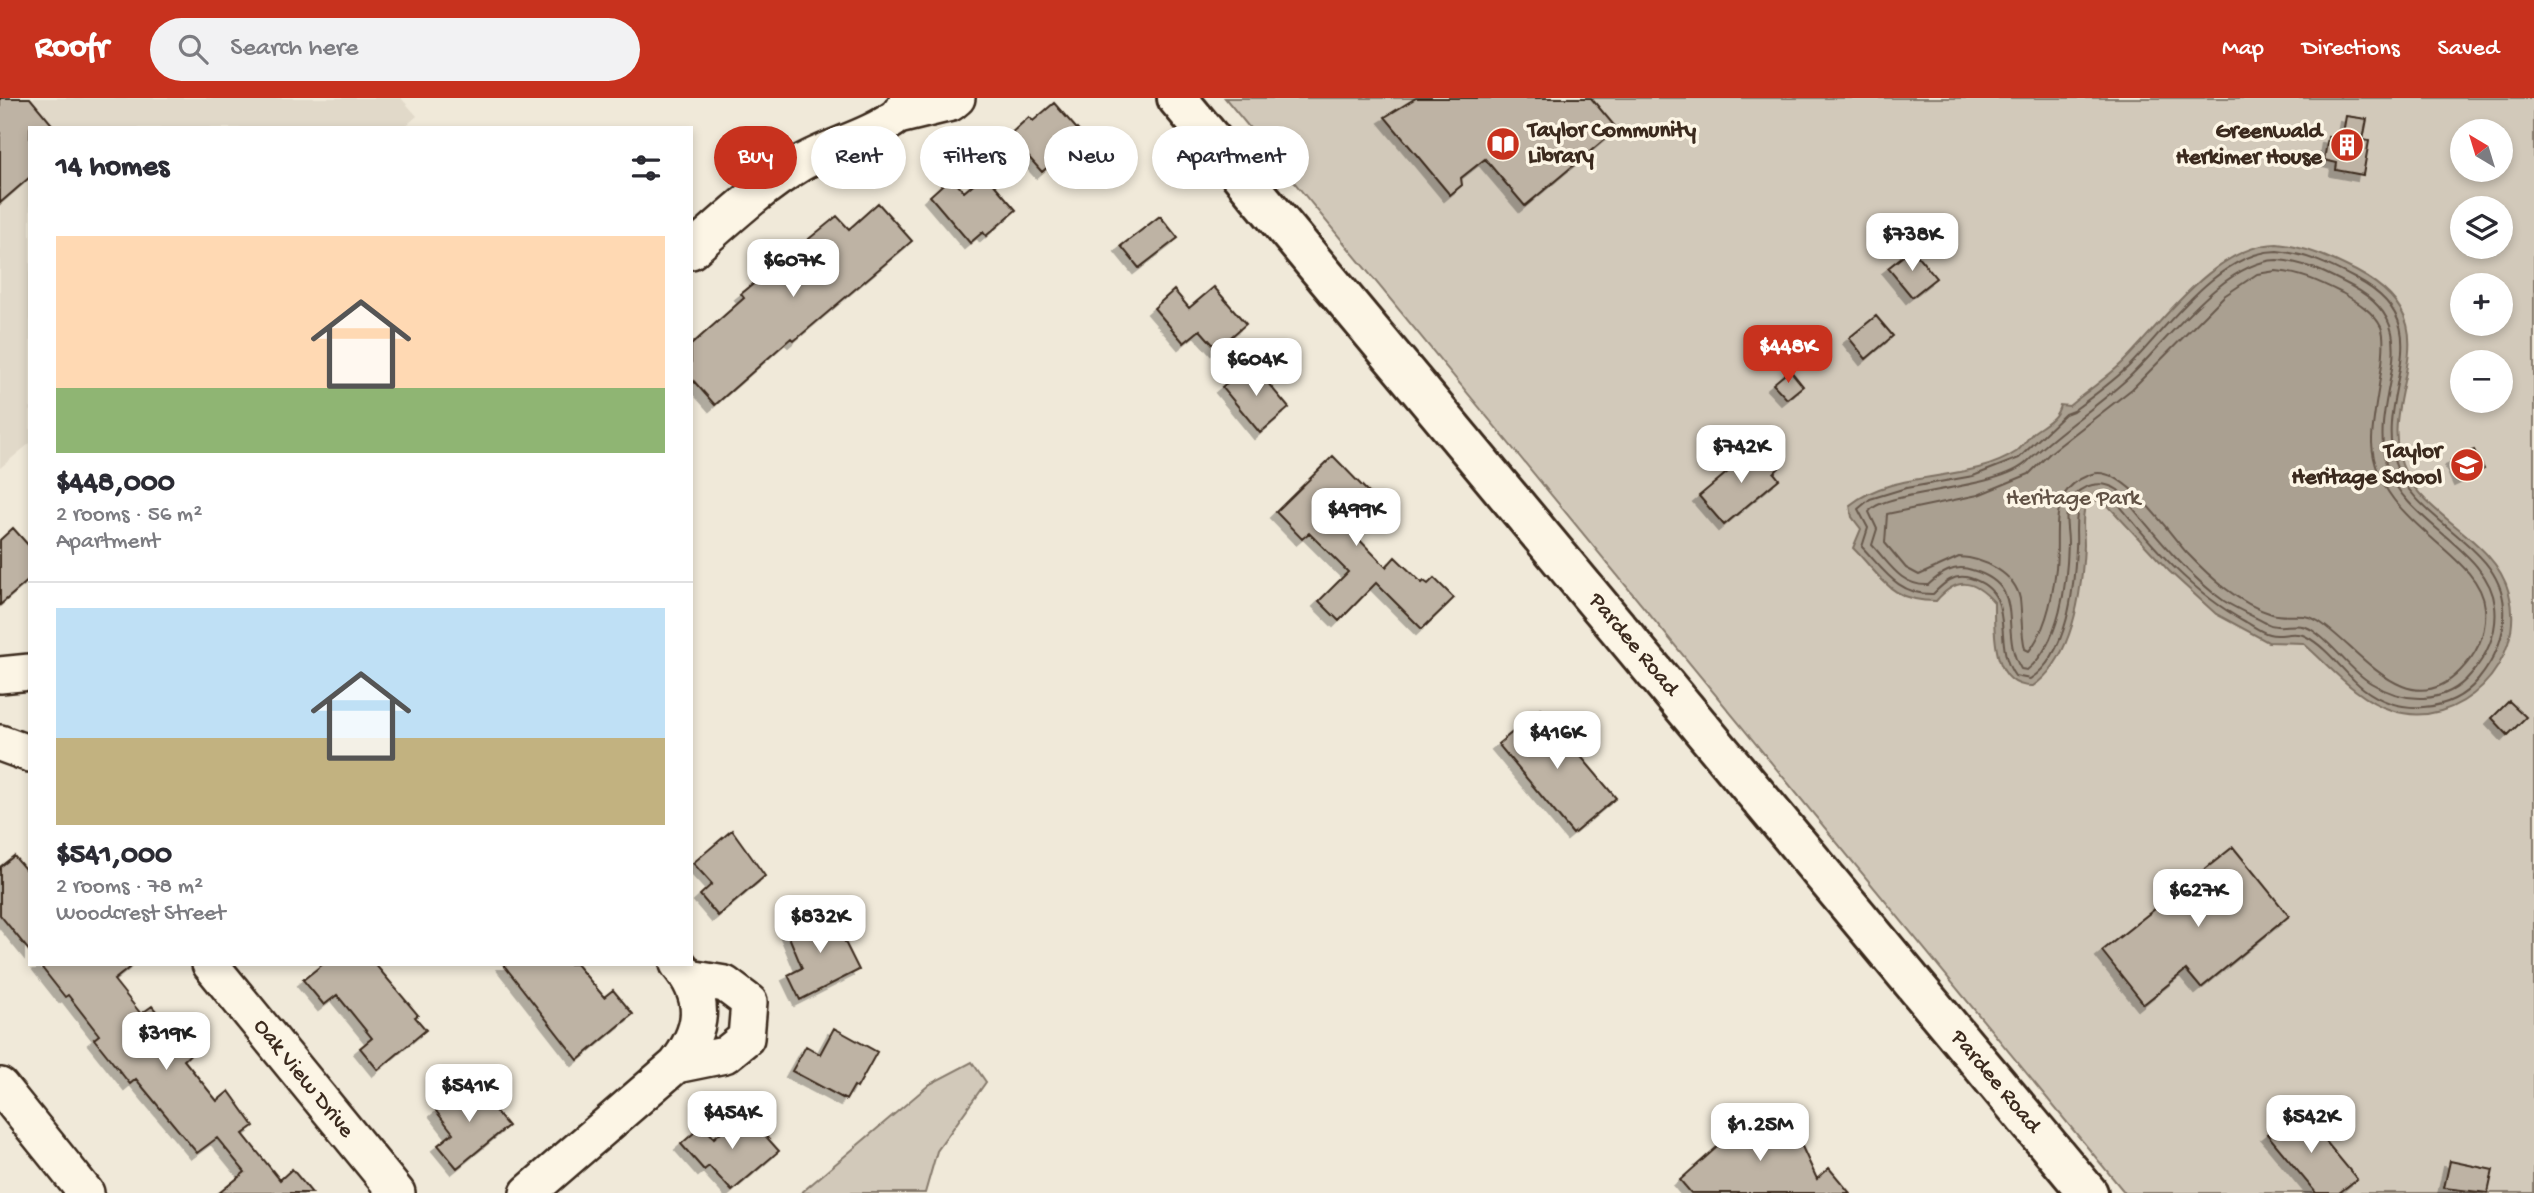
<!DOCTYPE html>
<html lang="en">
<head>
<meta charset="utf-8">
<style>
  body { margin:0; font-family:"Gochi Hand",sans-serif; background:#f2f2f3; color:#2b2b33; height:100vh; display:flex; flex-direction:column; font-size:26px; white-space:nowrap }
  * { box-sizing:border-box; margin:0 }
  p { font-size:23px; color:#7c7c81 }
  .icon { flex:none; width:38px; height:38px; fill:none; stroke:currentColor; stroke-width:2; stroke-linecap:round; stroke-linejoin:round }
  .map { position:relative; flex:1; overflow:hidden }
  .sheet { position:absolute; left:28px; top:28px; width:665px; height:840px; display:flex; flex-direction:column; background:#fff; border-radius:0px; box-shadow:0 4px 10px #0003 }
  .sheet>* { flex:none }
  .guide { position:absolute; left:714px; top:28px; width:665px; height:63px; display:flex; gap:14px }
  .needle { width:46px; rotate:322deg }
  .tools { position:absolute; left:2450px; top:21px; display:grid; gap:14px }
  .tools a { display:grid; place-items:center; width:63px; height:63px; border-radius:50%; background:#fff; box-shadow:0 4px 10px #0003; font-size:35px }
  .price { position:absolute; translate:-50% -60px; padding:0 16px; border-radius:14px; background:#fff; color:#222; font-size:23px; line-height:46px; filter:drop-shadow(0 2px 4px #0008) }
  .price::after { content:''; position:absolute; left:50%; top:42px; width:21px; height:16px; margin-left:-10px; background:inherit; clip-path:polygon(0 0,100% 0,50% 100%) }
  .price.active { background:#c8321e; color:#fff }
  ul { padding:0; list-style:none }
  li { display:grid; align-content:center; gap:14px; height:371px; padding:0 28px }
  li+li { border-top:2px solid #e1e1e2 }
  li span { display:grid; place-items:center; height:217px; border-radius:0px; color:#555 }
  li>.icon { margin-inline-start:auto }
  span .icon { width:126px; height:126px; fill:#fffc; stroke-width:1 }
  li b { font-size:30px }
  h2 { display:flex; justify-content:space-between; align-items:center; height:84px; padding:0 28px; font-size:30px }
  .tag { padding:0 24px; border-radius:32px; background:#fff; box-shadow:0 4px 10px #0003; font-size:24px; line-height:63px }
  .tag.active { background:#c8321e; color:#fff }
  header { display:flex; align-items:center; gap:42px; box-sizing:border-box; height:98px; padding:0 35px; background:#c8321e; color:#fff }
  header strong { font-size:33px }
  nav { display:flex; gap:38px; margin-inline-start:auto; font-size:24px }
  .search { width:490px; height:63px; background:#f2f2f3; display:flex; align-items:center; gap:18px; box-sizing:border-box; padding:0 24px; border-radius:38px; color:#7c7c81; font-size:26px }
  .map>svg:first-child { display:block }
  .built { fill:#e1d9c9 }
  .green { fill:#d2c9ba; stroke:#867a6c; stroke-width:2; fill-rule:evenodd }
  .water { fill:#aaa091; stroke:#7e7163; stroke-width:2 }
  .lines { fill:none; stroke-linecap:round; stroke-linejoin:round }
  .shore { stroke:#67594c; stroke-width:2 }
  .building { fill:#beb3a4; stroke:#3b2a1e; stroke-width:2; filter:url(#shadow) }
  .minor-casing { stroke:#3b2a1e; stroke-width:40 }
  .major-casing { stroke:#3b2a1e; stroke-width:44 }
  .minor { stroke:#fcf5e5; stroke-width:35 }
  .major { stroke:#fcf5e5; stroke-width:38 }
  .labels { text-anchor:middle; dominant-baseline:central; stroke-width:7; stroke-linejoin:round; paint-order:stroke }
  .poi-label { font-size:23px; font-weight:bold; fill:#3b2a1e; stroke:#fcf5e5; text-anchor:end }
  .park-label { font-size:23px; fill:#615245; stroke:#fcf5e5 }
  .street-label { font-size:23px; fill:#3b2a1e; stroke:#fcf5e5 }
</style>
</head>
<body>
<header>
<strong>Roofr</strong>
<div class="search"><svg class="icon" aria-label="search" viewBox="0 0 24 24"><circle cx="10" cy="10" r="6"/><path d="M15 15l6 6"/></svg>Search here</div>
<nav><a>Map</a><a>Directions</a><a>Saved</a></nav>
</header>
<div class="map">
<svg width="2534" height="1095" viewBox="0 0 2534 1095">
  <defs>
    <filter id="shadow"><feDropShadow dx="-6" dy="6" stdDeviation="0" flood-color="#0004"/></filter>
  </defs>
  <rect width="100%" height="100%" fill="#f0e9d9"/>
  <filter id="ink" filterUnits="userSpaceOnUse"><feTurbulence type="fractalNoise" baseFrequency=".0143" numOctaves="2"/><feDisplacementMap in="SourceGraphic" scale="14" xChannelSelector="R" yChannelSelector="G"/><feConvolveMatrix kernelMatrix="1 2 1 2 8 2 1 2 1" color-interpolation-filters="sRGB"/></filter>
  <g filter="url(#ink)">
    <path class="built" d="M0,0H401L417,18L403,30H30V345L0,370Z"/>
    <path class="green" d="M1225,0H2534V1095H2125ZM2462,33H2501V72H2462ZM2462,110H2501V149H2462ZM2462,187H2501V226H2462ZM2462,264H2501V303H2462Z
      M972,964L986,984L937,1053L925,1095H801L930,986Z"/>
    <path class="water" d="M2277,146C2307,149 2330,160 2356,173C2464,230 2368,299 2406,376C2429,421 2495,442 2509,495C2528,563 2459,635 2391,612C2356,601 2330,568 2303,545L2268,544L2216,516L2169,473L2101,400L2085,409C2081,423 2084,432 2084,447C2082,492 2074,560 2033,588C1992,590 1994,534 1994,504C1973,481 1957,479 1936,503C1889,503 1883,480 1853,450L1861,431L1852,419L1850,407C1897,370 1968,386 2016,354C2023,349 2028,339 2034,334C2045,326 2057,321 2060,307L2069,308C2087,293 2107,280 2123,264C2163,224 2215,147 2277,146Z"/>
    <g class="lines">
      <path class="shore" d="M2277,153C2307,156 2330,167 2356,181C2446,228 2373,293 2395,365C2413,424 2500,445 2504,509C2506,537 2496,560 2478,582C2450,616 2398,617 2364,591C2344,576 2329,550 2305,538C2293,532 2281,540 2269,536C2261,534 2253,528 2246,524C2192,495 2150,446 2112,398L2102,394L2079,407C2074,423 2077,434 2076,450C2074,490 2068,557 2030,581L2015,578C1990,544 2020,495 1970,480C1954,475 1944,485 1933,496C1898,497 1884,472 1862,449L1868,430L1858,411L1870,401L1906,390L1973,378L2019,360L2065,316L2073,313C2092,299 2111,285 2128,269C2166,231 2218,154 2277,153Z
        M2277,162C2305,164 2326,175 2351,188C2435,232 2365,298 2387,369C2404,424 2490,452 2495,508C2498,534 2488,556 2471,576C2445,608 2403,605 2371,585C2349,572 2334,546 2312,532C2298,522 2280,533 2266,525C2253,518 2237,511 2224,503C2184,475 2149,429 2118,392C2103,382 2080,385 2071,403C2063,418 2068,430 2068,445C2067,485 2060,546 2027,572L2021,571C1997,532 2030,489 1972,472C1954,466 1941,475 1928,487C1901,488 1889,465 1872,447L1877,431L1869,414C1882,392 1999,393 2028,363C2059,333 2094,311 2126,282C2164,248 2222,163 2277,162Z
        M2276,173C2301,175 2320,184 2342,195C2356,203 2374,214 2381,229C2390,249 2371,317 2372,345C2376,427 2480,453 2485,510C2487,534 2477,556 2460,573C2407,628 2358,548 2318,523C2302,513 2287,521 2272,516C2239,506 2210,479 2187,455C2168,434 2123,366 2092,376C2046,391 2060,433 2056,470C2053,497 2047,531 2029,553L2025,551C2021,534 2022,518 2020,501C2015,475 1983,460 1959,459L1919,477L1906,470L1885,445L1887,416L1978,397L2029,376L2050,355L2132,291L2224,198L2257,176Z"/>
    </g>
    <path class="building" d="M0,0H30L55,30H30V79L0,105Z
      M1416,0H1591L1617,31L1525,108L1485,61L1461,80L1462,87L1450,97L1385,19Z
      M1054,5L1083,38L1042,74L1009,37L1029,19L1033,23Z
      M2346,18L2367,21L2363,42L2369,43L2363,77L2336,72L2337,65L2324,62L2328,39L2342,41Z
      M985,76L1016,112L986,138L983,134L970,145L930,98L951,79L964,94Z
      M878,105L912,143L794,243L791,240L715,307L691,280V247L744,200L741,196L837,118L849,131Z
      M1160,118L1178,140L1139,170L1121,148Z
      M1912,151L1936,180L1912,199L1888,170Z
      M1214,189L1246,226L1217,251L1200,232L1184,245L1154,210L1174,192L1189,210Z
      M1876,218L1893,238L1866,261L1849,240Z
      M1251,265L1289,310L1260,335L1222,289Z
      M1790,272L1803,288L1787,301L1773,286Z
      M1760,347L1779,370L1774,375L1779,381L1724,427L1699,398Z
      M2474,352L2484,371L2460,382L2451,362Z
      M1333,358L1371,397L1343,425L1386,469L1395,459L1422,485L1424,483L1428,486L1434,480L1454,500L1422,531L1376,485L1339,523L1319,503L1348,474L1309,435L1302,441L1276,414Z
      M13,430L30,449V481L0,507V442Z
      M2509,603L2526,619L2508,637L2492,620Z
      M1541,611L1616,700L1573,736L1498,646Z
      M732,732L765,778L718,818L700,797L712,786L693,765Z
      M2233,749L2289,818L2201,890L2186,872L2144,906L2102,853Z
      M14,758L30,777V854L0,817V769Z
      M829,812L859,872L800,902L788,877L802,870L787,834Z
      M39,866H134L114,882L141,916L152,908L165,924L168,921L194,953L184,962L217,1003L229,993L254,1028L243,1036L280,1082L292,1071L312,1095H219L245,1074L217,1040L197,1055L136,981L130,986L94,941L99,937L68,897L65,899Z
      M323,866H375L418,917L415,919L426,932L378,972L360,950L372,940L337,897L324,907L303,882Z
      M503,866H576L604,899L613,892L633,916L578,962Z
      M834,930L877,954L857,990L854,988L846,1002L792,973L806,948L820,956Z
      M471,984L508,1028L457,1070L438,1047L453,1035L436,1013Z
      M1762,1009L1793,1029L1817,1081L1829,1070L1850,1095H1691L1680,1082Z
      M2299,1011L2357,1081L2339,1095H2316L2267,1036Z
      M744,1014L779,1053L732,1093L709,1068L704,1072L681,1046L703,1027L714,1040Z
      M2450,1063L2493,1072L2488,1095L2444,1090Z"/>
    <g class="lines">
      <g class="minor-casing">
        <path id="minor" d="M910,0L898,18L951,5L957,0
          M691,153C726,122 761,89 801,65C833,47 868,40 898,18
          M0,577L30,574
          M0,645L30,656
          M210,866L397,1095
          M676,967L725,957L746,940L749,904L725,886L689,880
          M0,988L86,1095
          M528,1095L676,967C703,932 708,902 678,866"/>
      </g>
      <g class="major-casing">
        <path id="major" d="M1177,0L2088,1095"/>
      </g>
      <use href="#minor" class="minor"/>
      <use href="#major" class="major"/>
    </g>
  </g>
  <defs>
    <g id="library-disc" transform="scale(1.75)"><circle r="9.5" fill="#c8321e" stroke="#fcf5e5"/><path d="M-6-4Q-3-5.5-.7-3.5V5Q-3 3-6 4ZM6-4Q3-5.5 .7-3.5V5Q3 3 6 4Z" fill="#fff"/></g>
    <g id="building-disc" transform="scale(1.75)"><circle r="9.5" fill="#c8321e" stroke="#fcf5e5"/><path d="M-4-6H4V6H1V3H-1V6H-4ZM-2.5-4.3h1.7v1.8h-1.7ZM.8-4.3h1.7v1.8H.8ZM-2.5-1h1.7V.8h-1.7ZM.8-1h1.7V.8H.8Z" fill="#fff"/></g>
    <g id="school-disc" transform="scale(1.75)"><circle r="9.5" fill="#c8321e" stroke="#fcf5e5"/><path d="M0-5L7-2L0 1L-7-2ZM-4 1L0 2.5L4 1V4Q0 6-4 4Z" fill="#fff"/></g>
  </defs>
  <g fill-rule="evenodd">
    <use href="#library-disc" x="1503" y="46"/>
    <use href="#building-disc" x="2347" y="47"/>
    <use href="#school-disc" x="2467" y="367"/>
  </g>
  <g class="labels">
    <g class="poi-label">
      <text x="1528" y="33" text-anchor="start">Taylor Community<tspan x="1528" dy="26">Library</tspan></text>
      <text x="2322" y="34">Greenwald<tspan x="2322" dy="26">Herkimer House</tspan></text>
      <text x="2442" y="354">Taylor<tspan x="2442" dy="26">Heritage School</tspan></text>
    </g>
    <g class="park-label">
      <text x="2073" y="401">Heritage Park</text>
    </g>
    <g class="street-label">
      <text transform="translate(1633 547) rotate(50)">Pardee Road</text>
      <text transform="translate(303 981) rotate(51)">Oak View Drive</text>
      <text transform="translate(1995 984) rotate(50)">Pardee Road</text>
    </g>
  </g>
</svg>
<div class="tools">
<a><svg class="needle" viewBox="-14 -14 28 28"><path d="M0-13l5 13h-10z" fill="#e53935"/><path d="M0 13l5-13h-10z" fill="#7c7c81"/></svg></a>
<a><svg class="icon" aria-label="layers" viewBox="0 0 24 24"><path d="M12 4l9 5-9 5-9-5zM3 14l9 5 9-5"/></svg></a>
<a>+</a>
<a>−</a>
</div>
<b class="price" style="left:1912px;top:175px">$738K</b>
<b class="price" style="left:793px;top:201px">$607K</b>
<b class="price active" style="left:1788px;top:287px">$448K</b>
<b class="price" style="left:1256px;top:300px">$604K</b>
<b class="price" style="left:1741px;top:387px">$742K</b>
<b class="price" style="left:1356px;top:450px">$499K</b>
<b class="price" style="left:1557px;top:673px">$416K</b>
<b class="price" style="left:2198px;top:831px">$627K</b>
<b class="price" style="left:820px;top:857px">$832K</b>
<b class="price" style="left:166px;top:974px">$319K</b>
<b class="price" style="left:469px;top:1026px">$541K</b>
<b class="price" style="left:732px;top:1053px">$454K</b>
<b class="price" style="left:2311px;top:1057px">$542K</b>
<b class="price" style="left:1760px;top:1065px">$1.25M</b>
<div class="guide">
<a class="tag active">Buy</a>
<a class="tag">Rent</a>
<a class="tag">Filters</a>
<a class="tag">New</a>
<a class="tag">Apartment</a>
</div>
<section class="sheet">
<h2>14 homes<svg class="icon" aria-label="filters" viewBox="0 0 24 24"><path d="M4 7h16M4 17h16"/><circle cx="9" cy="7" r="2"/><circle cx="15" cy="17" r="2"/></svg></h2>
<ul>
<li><span style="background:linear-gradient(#ffd9b3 70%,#8fb573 0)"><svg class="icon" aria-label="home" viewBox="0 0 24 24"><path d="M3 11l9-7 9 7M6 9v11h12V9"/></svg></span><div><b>$448,000</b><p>2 rooms · 56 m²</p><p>Apartment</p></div></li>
<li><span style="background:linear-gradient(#bfe0f5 60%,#c2b280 0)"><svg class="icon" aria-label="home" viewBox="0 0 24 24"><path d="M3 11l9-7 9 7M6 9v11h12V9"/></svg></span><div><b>$541,000</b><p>2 rooms · 78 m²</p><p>Woodcrest Street</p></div></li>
</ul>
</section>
</div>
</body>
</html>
